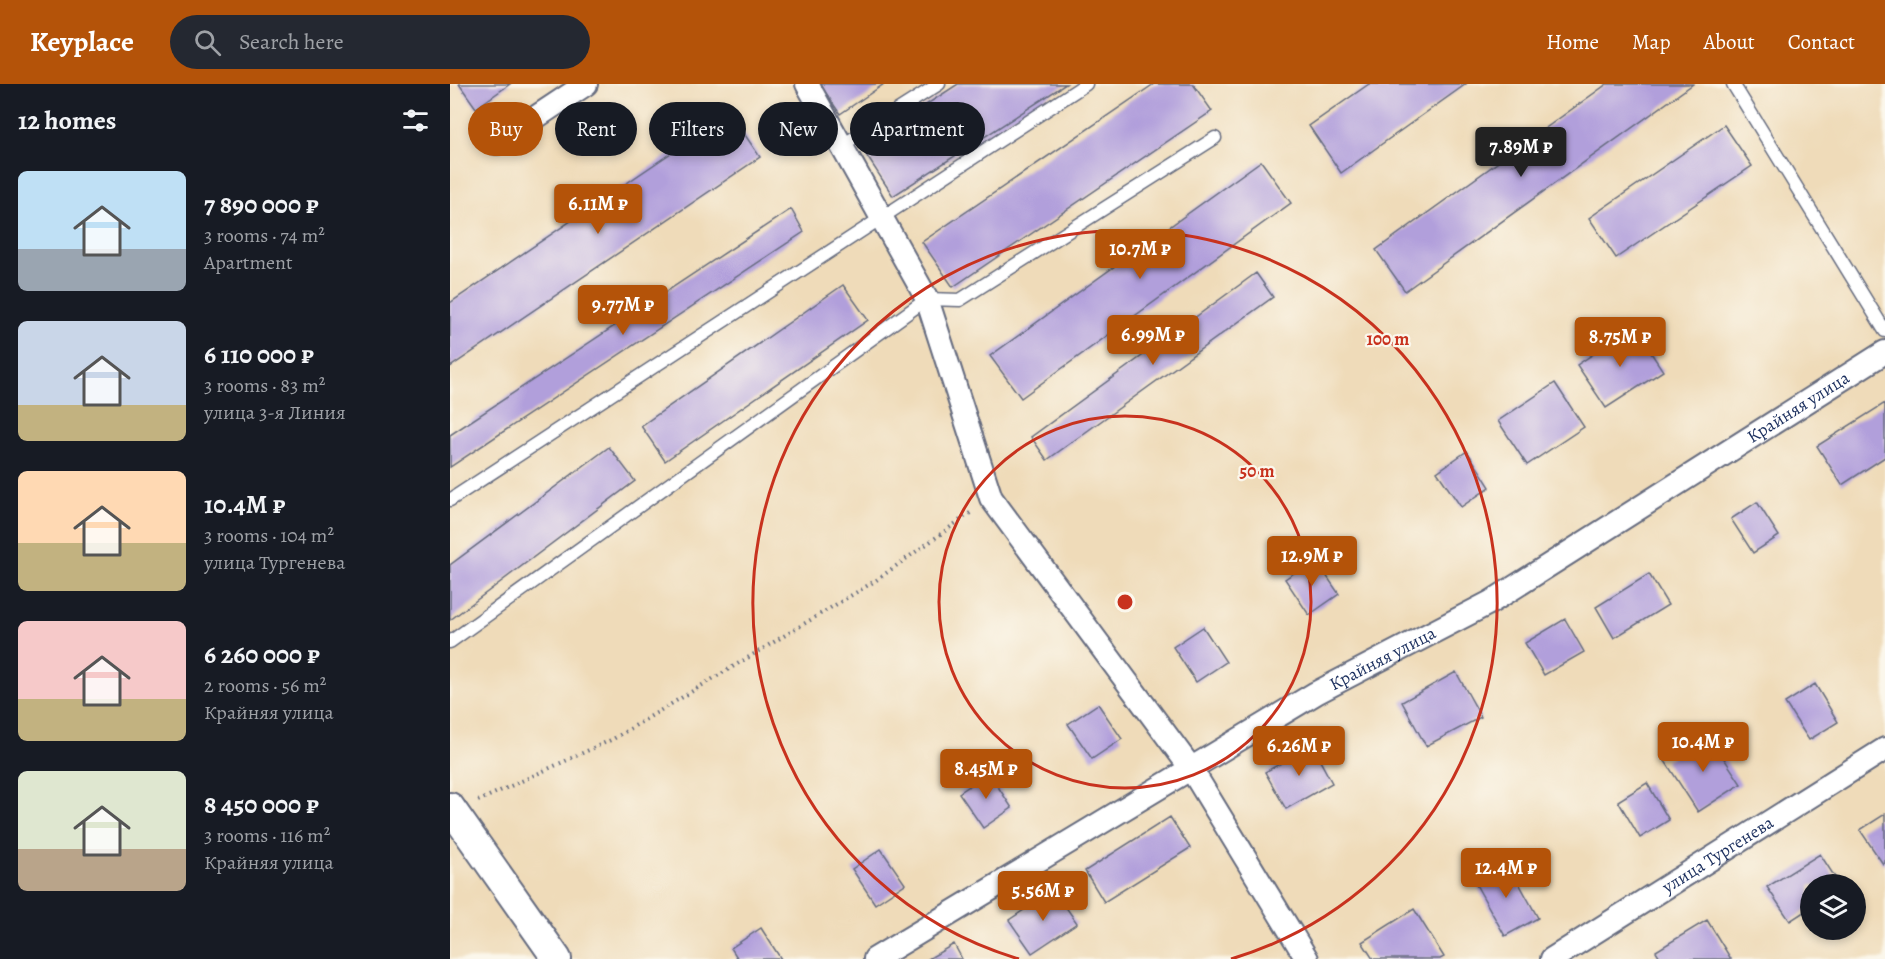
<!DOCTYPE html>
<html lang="en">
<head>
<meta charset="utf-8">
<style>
  body { margin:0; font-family:Alegreya,serif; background:#242831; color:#f1f3f6; height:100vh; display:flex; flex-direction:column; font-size:22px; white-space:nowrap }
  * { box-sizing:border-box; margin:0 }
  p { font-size:20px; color:#9ea1a6 }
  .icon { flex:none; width:33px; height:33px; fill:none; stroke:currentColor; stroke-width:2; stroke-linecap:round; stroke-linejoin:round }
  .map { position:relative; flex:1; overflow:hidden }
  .side { display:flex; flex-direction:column; background:#171b24; width:450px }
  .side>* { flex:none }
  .hud { position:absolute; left:18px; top:18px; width:570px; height:54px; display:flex; gap:12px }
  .fabs { position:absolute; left:1350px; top:790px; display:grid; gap:12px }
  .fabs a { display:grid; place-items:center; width:66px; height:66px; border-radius:50%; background:#171b24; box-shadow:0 3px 9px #0003; font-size:30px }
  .price { position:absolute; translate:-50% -51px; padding:0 14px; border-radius:6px; background:#b45309; color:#fff; font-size:20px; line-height:39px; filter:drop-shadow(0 2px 3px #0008) }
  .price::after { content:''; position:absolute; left:50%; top:36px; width:18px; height:14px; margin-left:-9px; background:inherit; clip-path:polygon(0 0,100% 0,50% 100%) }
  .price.current { background:#222; color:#fff }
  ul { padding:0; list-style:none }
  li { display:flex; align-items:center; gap:18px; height:150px; padding:0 18px }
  li span { display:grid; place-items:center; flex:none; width:168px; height:120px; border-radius:9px; color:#555 }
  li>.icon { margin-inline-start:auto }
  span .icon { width:72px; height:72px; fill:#fffc; stroke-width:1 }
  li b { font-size:26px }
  h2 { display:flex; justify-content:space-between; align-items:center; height:72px; padding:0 18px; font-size:26px }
  .chip { padding:0 21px; border-radius:27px; background:#171b24; box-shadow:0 3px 9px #0003; font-size:21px; line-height:54px }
  .chip.current { background:#b45309; color:#fff }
  header { display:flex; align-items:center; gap:36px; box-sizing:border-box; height:84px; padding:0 30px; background:#b45309; color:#fff }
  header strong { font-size:28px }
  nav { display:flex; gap:33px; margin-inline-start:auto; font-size:21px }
  .search { width:420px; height:54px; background:#242831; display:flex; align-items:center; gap:15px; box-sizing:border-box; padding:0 21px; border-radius:33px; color:#9ea1a6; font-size:22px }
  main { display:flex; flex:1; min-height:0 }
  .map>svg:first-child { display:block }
  .building { fill:#b19fdb }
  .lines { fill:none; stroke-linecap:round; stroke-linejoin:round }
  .service-casing { stroke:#656b7e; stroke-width:15 }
  .minor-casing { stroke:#656b7e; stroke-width:26 }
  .tertiary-casing { stroke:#656b7e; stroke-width:32 }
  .path { stroke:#656b7e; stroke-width:4; stroke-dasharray:1.5 4.5; stroke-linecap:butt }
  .service { stroke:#fff; stroke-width:12 }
  .minor { stroke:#fff; stroke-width:22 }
  .tertiary { stroke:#fff; stroke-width:28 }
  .ring { fill:none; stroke:#c8321e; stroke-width:3 }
  .labels { text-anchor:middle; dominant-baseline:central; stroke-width:4.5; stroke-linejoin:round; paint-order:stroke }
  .street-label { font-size:18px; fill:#1b2f5e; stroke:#fbf7ec }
  .centre { fill:#c8321e; stroke:#fbf7ec; stroke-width:3 }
  .ring-label { font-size:18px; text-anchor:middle; font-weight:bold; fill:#c8321e; stroke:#fbf7ec; stroke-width:4.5; stroke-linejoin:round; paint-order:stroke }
</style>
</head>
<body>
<header>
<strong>Keyplace</strong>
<div class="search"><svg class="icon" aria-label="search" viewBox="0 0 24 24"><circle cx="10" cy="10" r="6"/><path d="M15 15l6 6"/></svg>Search here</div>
<nav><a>Home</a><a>Map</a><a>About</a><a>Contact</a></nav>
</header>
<main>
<section class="side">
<h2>12 homes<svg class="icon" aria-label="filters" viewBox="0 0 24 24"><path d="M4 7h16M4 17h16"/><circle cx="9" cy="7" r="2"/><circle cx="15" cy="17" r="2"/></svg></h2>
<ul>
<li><span style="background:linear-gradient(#bfe0f5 65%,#9aa5b1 0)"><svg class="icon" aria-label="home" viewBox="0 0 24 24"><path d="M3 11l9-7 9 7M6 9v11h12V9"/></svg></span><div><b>7 890 000 ₽</b><p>3 rooms · 74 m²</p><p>Apartment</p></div></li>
<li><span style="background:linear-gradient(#c9d6e8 70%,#c2b280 0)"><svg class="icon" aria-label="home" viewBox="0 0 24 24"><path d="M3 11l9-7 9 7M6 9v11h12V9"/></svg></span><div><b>6 110 000 ₽</b><p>3 rooms · 83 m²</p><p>улица 3-я Линия</p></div></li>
<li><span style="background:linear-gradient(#ffd9b3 60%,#c2b280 0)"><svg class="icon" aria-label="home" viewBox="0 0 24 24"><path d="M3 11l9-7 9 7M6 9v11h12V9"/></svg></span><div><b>10.4M ₽</b><p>3 rooms · 104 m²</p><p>улица Тургенева</p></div></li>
<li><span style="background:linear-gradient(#f6c9c9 65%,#c2b280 0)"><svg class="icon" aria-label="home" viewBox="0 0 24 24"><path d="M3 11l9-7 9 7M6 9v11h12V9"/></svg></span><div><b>6 260 000 ₽</b><p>2 rooms · 56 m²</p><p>Крайняя улица</p></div></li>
<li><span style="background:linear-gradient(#dfe7d0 65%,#b9a48a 0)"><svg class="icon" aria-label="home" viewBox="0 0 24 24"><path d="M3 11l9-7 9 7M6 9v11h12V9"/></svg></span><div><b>8 450 000 ₽</b><p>3 rooms · 116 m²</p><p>Крайняя улица</p></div></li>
</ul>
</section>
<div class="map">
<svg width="1435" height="875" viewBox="0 0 1435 875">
  <rect width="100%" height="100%" fill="#fbf7ec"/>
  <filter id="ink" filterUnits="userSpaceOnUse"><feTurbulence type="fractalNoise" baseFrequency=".0167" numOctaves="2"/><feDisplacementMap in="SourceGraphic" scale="12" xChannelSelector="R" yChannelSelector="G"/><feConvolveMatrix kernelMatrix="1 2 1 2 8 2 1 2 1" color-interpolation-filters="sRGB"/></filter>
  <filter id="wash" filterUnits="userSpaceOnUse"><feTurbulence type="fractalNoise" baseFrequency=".008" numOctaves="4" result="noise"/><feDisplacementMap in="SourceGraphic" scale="24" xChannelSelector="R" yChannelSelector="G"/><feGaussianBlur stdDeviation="1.35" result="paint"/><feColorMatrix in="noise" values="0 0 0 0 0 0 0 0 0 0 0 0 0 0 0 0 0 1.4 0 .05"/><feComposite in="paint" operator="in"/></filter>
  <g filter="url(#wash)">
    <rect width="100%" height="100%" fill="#efdbb9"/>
    <g id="blocks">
      <path class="building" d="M9,0H60L26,24Z
        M370,0H434L390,30Z
        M508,0H616L443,112L411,63Z
        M704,0H743L762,27L503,203L472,158Z
        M919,0H1016L891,89L859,42Z
        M1157,0H1243L955,207L926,166Z
        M280,29L310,73L0,283V219Z
        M1274,41L1302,82L1166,174L1139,134Z
        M811,77L841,119L571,314L540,272Z
        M341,125L354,148L0,383V351Z
        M806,189L823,213L597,376L581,353Z
        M393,201L418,236L215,377L191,342Z
        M1184,243L1213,287L1156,324L1127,281Z
        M1105,299L1134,343L1077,381L1048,337Z
        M1435,319V373L1392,401L1367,362Z
        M159,363L185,397L0,536V481Z
        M1017,367L1040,403L1011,423L987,388Z
        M1307,418L1329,452L1303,469L1281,435Z
        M865,475L889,510L859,531L835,495Z
        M1199,490L1218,521L1164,554L1146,523Z
        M1115,535L1134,568L1094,591L1075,559Z
        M753,543L776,578L746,598L723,563Z
        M1006,588L1031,633L976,662L952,618Z
        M1365,600L1388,638L1359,656L1335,619Z
        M648,620L672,655L642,675L618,640Z
        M1257,649L1291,700L1248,728L1215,677Z
        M862,662L882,699L836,725L815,688Z
        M539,689L562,724L533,744L509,709Z
        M1197,699L1219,736L1190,754L1168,717Z
        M1435,730V779L1433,780L1410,746Z
        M720,733L740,764L654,818L635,787Z
        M431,765L455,800L425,820L402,785Z
        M1370,770L1390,801H1360V824L1340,837L1317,803Z
        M1058,779L1088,834L1055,852L1024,797Z
        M604,806L627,839L582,869L559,836Z
        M964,825L994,873L990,875H923L912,858Z
        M1257,836L1281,875H1211L1206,867Z
        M311,844L331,875H288L281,864Z
        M504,860L512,875H478Z"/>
    </g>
  </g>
  <g filter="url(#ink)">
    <use href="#blocks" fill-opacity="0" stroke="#656b7e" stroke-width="1.5"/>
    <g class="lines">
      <g class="service-casing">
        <path id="service" d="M1283,0L1435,247
          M391,62L489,0
          M0,416L636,0
          M0,558L477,215L510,216L765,54"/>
      </g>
      <g class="minor-casing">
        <g id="minor">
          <path d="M357,0L477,215L541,414L740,683L857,875"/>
          <path d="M47,59L136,0"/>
          <path id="s1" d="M425,875L866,609L1041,518L1435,268"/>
          <path id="s2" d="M1102,875L1435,665"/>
        </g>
      </g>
      <g class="tertiary-casing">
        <path id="tertiary" d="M0,723L107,875"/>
      </g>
      <path class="path" d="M28,717L163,655L425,497L523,427"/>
      <use href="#service" class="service"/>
      <use href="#minor" class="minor"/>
      <use href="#tertiary" class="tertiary"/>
    </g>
  </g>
  <g class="ring">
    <circle cx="675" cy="518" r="186"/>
    <path d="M569 875A372 372 0 1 1 781 875"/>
  </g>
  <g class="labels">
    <g class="street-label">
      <text stroke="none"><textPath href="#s1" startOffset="1076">Крайняя улица</textPath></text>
      <text stroke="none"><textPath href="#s1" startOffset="590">Крайняя улица</textPath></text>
      <text stroke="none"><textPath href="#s2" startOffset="196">улица Тургенева</textPath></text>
    </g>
  </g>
  <circle cx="675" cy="518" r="9" class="centre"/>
  <g class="ring-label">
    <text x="938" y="261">100 m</text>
    <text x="807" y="393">50 m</text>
  </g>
</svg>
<div class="fabs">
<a><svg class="icon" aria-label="layers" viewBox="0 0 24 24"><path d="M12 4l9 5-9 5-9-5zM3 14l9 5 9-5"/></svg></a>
</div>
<b class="price current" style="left:1071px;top:94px">7.89M ₽</b>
<b class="price" style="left:148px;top:151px">6.11M ₽</b>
<b class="price" style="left:690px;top:196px">10.7M ₽</b>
<b class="price" style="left:173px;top:252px">9.77M ₽</b>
<b class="price" style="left:703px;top:282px">6.99M ₽</b>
<b class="price" style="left:1170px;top:284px">8.75M ₽</b>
<b class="price" style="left:862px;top:503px">12.9M ₽</b>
<b class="price" style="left:1253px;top:689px">10.4M ₽</b>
<b class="price" style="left:849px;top:693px">6.26M ₽</b>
<b class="price" style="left:536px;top:716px">8.45M ₽</b>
<b class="price" style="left:1056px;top:815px">12.4M ₽</b>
<b class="price" style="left:593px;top:838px">5.56M ₽</b>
<div class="hud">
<a class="chip current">Buy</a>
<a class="chip">Rent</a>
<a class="chip">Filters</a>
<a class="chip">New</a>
<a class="chip">Apartment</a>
</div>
</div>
</main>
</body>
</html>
